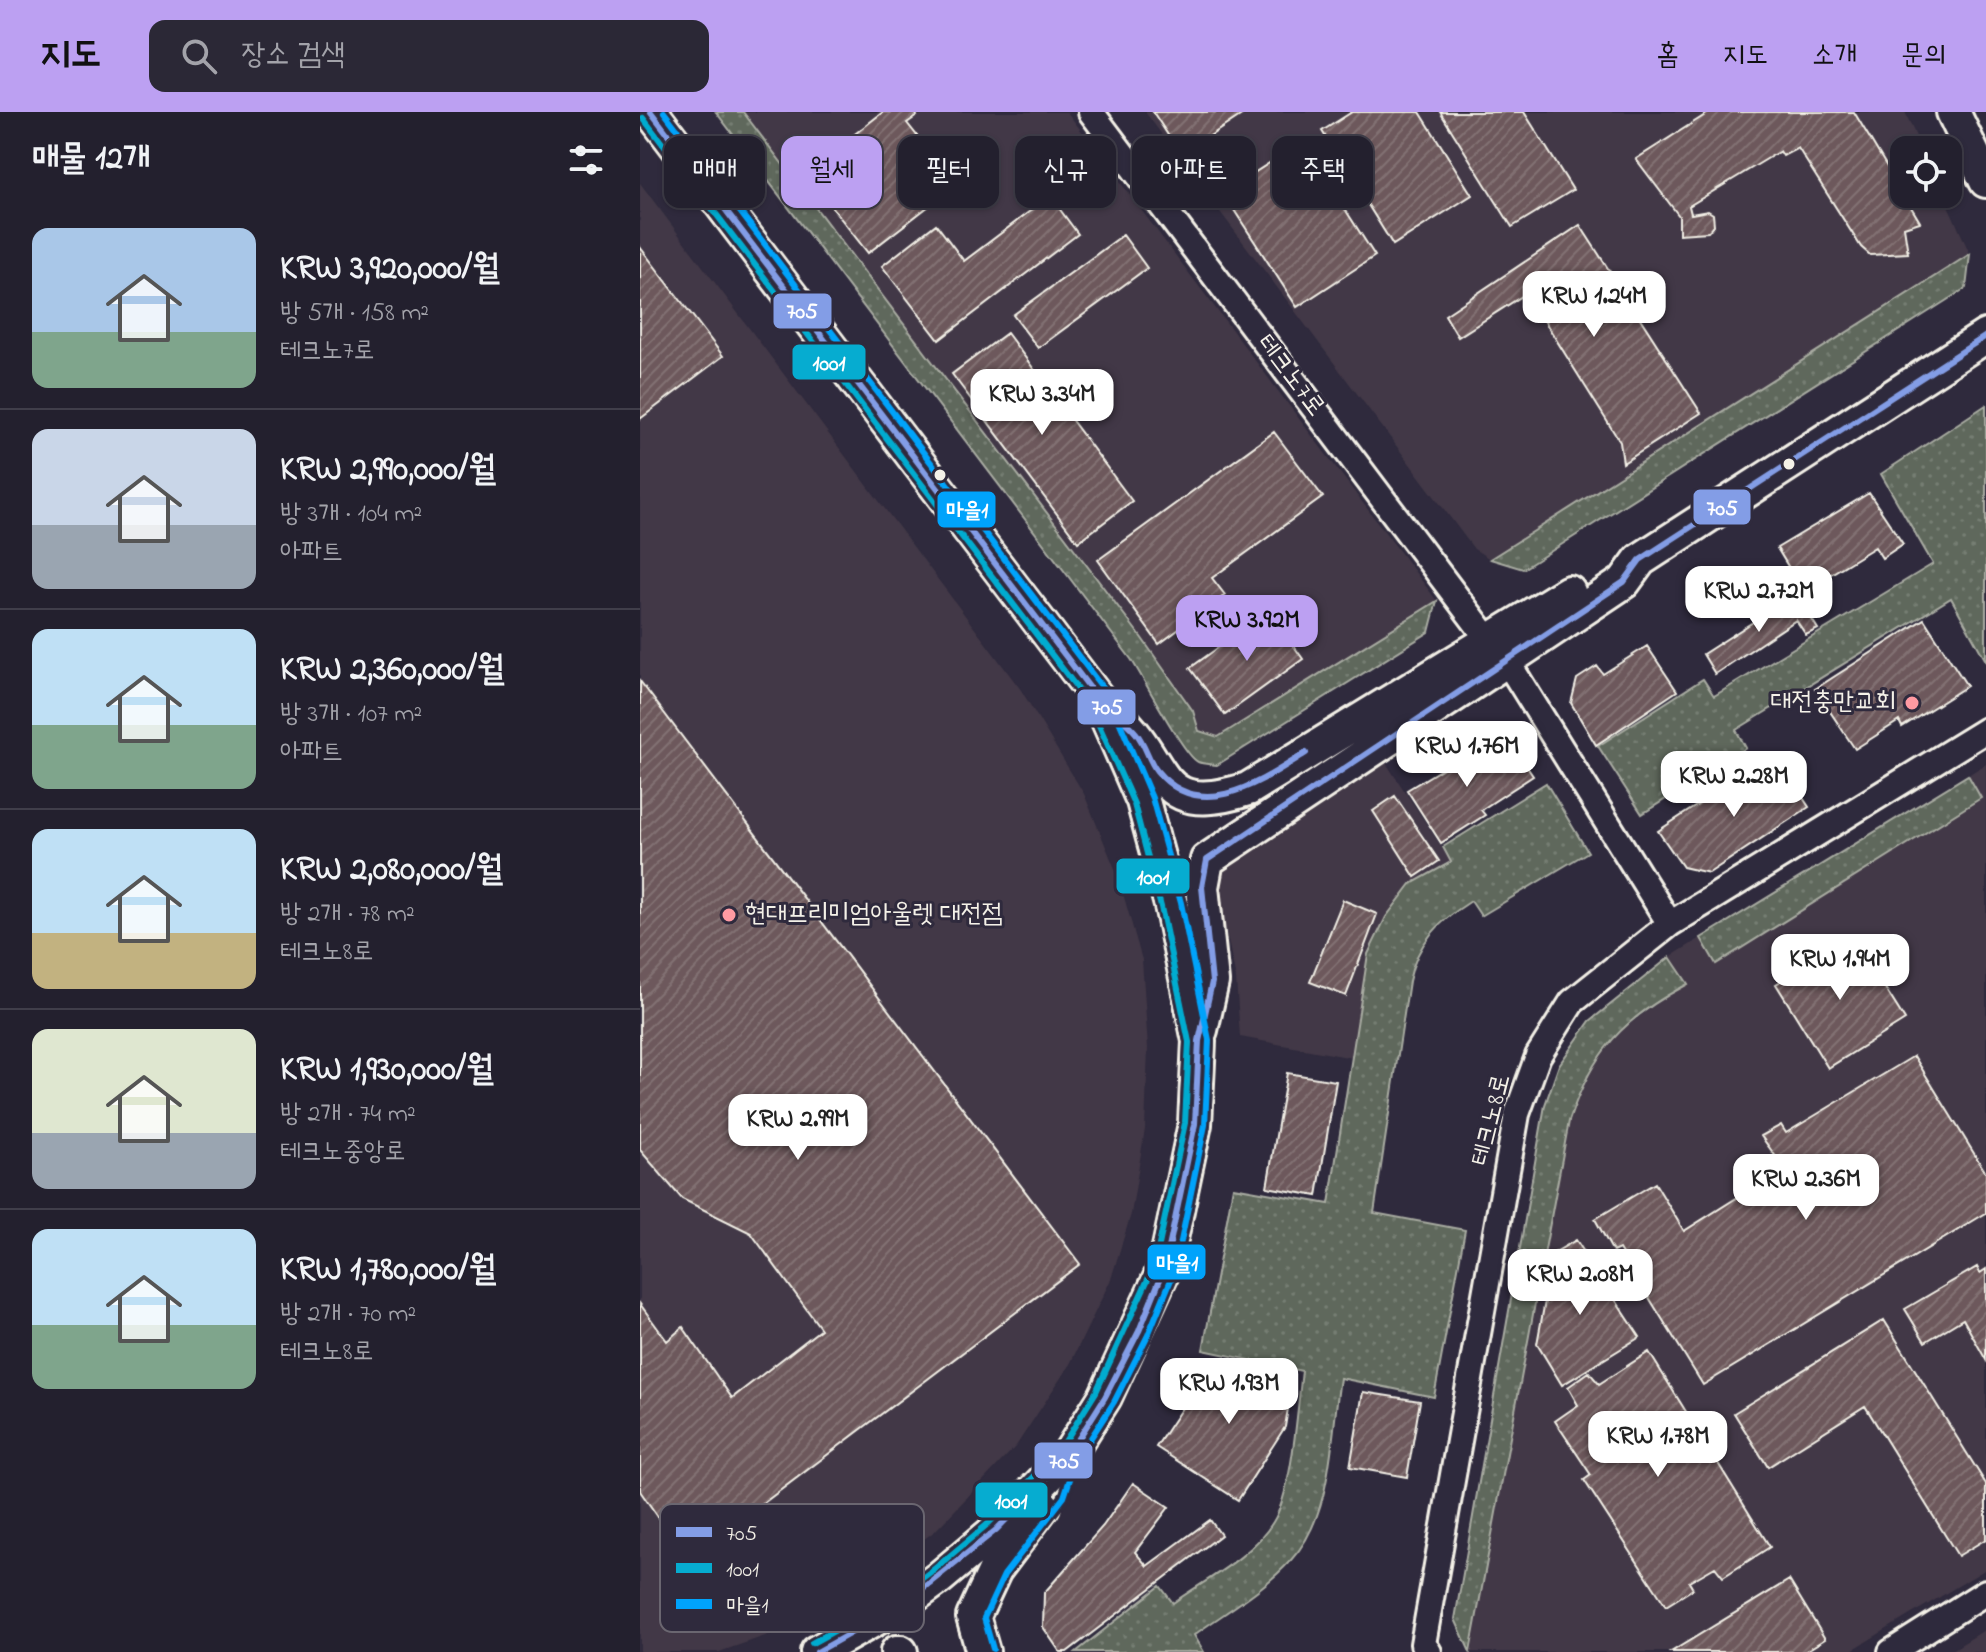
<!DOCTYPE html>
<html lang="ko">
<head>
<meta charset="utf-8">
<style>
  body { margin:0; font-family:"Indie Flower","Poor Story",sans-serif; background:#2b2836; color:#f1f3f6; height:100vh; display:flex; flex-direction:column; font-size:30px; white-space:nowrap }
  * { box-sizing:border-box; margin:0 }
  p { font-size:26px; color:#a3a3aa }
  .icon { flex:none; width:44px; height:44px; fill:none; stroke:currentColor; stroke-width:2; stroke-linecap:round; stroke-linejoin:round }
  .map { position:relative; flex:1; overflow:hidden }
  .details { display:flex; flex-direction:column; background:#23202e; width:640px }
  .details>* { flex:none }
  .top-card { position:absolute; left:24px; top:24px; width:760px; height:72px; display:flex; gap:16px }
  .controls { position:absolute; left:1250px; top:24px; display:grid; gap:16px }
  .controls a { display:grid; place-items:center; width:72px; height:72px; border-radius:16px; background:#23202e; box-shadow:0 2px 6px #0004,0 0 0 2px #403e4a; font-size:40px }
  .price { position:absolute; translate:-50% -68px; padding:0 18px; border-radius:16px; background:#fff; color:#222; font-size:26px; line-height:52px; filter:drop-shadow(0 2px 4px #0008) }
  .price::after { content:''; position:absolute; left:50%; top:48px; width:24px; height:18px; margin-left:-12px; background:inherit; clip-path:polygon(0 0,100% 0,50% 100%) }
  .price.on { background:#bca0f2; color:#111 }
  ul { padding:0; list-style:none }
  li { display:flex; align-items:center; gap:24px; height:200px; padding:0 32px }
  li+li { border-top:2px solid #403e4a }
  li span { display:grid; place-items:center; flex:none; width:224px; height:160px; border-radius:16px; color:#555 }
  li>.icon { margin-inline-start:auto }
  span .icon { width:96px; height:96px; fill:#fffc; stroke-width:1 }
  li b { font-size:34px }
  h2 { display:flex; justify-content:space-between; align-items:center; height:96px; padding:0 32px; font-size:34px }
  .tag { padding:0 28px; border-radius:16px; background:#23202e; box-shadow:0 2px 6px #0004,0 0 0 2px #403e4a; font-size:28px; line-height:72px }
  .tag.on { background:#bca0f2; color:#111 }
  header { display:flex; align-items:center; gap:48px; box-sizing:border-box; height:112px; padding:0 40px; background:#bca0f2; color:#111 }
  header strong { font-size:38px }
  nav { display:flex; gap:44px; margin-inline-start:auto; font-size:28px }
  .search { width:560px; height:72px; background:#2b2836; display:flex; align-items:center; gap:20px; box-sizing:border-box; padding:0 28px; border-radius:16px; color:#a3a3aa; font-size:30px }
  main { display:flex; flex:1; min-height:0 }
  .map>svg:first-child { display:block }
  .built { fill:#423846 }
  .grass { fill:url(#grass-dots); stroke:#a9aca2; stroke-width:2 }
  .building { fill:url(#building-hatch); stroke:#f4f1e8; stroke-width:2 }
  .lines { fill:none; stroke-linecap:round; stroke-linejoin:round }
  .street-casing { stroke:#f4f1e8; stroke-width:30 }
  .secondary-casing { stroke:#f4f1e8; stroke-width:38 }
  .street { stroke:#2f2a3d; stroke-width:24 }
  .secondary { stroke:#2f2a3d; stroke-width:32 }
  .bus-1-casing { stroke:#2f2a3d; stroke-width:12 }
  .bus-2-casing { stroke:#2f2a3d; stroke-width:12 }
  .bus-3-casing { stroke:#2f2a3d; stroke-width:12 }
  .bus-1 { stroke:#839de6; stroke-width:6 }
  .bus-2 { stroke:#06acd0; stroke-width:6 }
  .bus-3 { stroke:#00a3fb; stroke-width:6 }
  .bus-dot { fill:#f4f1e8; stroke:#2f2a3d; stroke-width:3 }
  .poi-dot { fill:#ff9aa2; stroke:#2f2a3d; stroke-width:3 }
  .labels { text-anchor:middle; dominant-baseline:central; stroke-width:6; stroke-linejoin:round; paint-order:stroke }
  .street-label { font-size:26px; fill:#f4f1e8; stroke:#2f2a3d }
  .poi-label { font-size:26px; fill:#f4f1e8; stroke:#2f2a3d; text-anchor:end }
  .key { fill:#2f2a3d; stroke:#6a6670; stroke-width:2 }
  .key-label { font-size:22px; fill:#f4f1e8 }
  .line-badge { stroke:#2f2a3d; stroke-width:3 }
  .badge-label { font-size:22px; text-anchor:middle; font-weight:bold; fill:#fff }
</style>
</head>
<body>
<header>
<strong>지도</strong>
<div class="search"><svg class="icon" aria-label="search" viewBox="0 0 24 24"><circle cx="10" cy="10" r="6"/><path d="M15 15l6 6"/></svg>장소 검색</div>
<nav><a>홈</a><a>지도</a><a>소개</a><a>문의</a></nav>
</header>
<main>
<section class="details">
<h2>매물 12개<svg class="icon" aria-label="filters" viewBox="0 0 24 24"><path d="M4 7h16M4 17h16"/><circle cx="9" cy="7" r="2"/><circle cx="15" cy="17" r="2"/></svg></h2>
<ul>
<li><span style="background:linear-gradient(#a9c7e8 65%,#7fa58c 0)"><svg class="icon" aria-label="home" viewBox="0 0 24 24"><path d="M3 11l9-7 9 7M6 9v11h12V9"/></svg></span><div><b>KRW 3,920,000/월</b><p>방 5개 · 158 m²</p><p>테크노7로</p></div></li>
<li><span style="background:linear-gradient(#c9d6e8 60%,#9aa5b1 0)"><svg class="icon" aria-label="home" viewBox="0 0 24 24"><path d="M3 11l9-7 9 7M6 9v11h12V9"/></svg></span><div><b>KRW 2,990,000/월</b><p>방 3개 · 104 m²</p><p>아파트</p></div></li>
<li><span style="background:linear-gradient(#bfe0f5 60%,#7fa58c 0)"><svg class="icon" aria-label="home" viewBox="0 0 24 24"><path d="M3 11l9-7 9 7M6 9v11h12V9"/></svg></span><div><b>KRW 2,360,000/월</b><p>방 3개 · 107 m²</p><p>아파트</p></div></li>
<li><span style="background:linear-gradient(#bfe0f5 65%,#c2b280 0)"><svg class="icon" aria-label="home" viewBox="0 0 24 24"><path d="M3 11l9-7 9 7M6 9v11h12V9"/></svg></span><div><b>KRW 2,080,000/월</b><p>방 2개 · 78 m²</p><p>테크노8로</p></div></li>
<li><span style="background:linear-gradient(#dfe7d0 65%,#9aa5b1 0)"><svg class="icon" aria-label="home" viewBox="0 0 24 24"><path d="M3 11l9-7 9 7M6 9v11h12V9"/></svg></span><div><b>KRW 1,930,000/월</b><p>방 2개 · 74 m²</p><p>테크노중앙로</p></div></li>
<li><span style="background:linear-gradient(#bfe0f5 60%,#7fa58c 0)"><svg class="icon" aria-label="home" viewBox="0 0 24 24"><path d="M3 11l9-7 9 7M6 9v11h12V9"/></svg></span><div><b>KRW 1,780,000/월</b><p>방 2개 · 70 m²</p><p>테크노8로</p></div></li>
</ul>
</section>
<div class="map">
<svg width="1346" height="1540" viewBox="0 0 1346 1540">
  <defs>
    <pattern id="grass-dots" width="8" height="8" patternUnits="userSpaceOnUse" patternTransform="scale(2)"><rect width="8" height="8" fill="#5e685c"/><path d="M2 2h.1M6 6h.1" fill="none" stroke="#767e73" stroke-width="1.8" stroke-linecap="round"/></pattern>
    <pattern id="building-hatch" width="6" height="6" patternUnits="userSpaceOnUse" patternTransform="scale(2)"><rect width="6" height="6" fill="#6d595b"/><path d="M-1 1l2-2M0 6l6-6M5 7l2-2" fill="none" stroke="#827173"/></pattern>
  </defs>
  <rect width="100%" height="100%" fill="#2f2a3d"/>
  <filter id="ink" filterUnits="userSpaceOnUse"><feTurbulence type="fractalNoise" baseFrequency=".0125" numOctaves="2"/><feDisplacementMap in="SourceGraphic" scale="16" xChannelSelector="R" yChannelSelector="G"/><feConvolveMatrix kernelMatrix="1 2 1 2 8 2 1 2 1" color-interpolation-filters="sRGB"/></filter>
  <g filter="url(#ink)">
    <path class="built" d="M103,0H427L797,489L578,625L559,619L553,599L501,525Z
      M505,0H1265L1282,38H1264V82H1303L1330,142L850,447L834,437Z
      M0,71L381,578L444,682L478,764L502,848L508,936L505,1017L491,1102L471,1167L430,1252L376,1334L295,1419L223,1472L142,1518L79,1540H0Z
      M746,651L811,749L771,772L746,805L728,842L713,946L600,925L596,867L579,785L582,763L591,748Z
      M1346,652V1457L1209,1540H830L929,1009L943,967L970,927L1028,883L1047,872L1030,845L1061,826L1077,852L1341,686L1328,663Z
      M1346,1517V1540H1309Z"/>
    <path class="grass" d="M76,0H103L501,525L553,599L559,619L578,625L797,489L789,520L577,653C572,652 563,652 558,650C544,644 503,565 491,547Z
      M1330,142L1326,176L883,457L850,447Z
      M1346,293V549L1311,486L1096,618L1106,636L1002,702L958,634L1063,567L1074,584L1293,452L1241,362Z
      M1328,663L1341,686L1076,852L1061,826Z
      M906,671L948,740L841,804L831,789C798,810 777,831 769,869L734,1101L825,1118L794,1285L700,1266C691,1323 693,1403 651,1448C624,1478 587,1499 554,1523L564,1540H436L520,1474L533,1491C565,1468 612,1445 633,1410C653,1378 657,1298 662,1259L563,1238L593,1075L689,1092L728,842L746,805L771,772L811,750L803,735Z
      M1030,845L1048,872C983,906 952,940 929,1009L830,1540L815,1507L905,993L919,953L950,909Z"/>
    <path class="building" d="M243,0H275L277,4L267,11L316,73L228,141L165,61Z
      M513,0H606L541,43Z
      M712,0H780L832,83L753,133L682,19Z
      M800,0H884L933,78L872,115Z
      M1070,0H1214L1280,110L1264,115L1268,141L1230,143L1221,135L1158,36L1143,44L1140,39L1049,94L1051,102L1068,99L1073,102L1074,113L1068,120L1039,122V104L996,47Z
      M662,30L735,144L657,195L583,81Z
      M410,84L438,122L299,228L242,154L296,112L324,149Z
      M940,113L1061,301L983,351L980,330L887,181L818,225L805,203Z
      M483,123L507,156L398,236L373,203Z
      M0,135L83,244L0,307Z
      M367,221L492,389L438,430L312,262Z
      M634,320L683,385L572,466L585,483L519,532L458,448Z
      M1229,381L1263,432L1242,446L1235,435L1163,479L1137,436Z
      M1160,488L1178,517L1166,523L1156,508L1075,562L1063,542L1146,489L1149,494Z
      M629,499L663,547L585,603L550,556Z
      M1284,507L1327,574L1262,615L1259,609L1215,637L1175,577Z
      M1007,534L1037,579L956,633L931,591L937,567L957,554L963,562Z
      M0,569L440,1152L48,1448L0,1379V1192L27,1229L43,1215L92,1286L181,1217L111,1121L42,1087L0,1038Z
      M851,627L866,649L879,643L893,664L841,698L845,703L801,731L767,678Z
      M1125,649L1129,657L1140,651L1169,695L1069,761L1043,755L1018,719Z
      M755,684L799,749L775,765L733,699Z
      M703,788L737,802L706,884L670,870Z
      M1213,825L1265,908L1188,956L1136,872Z
      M1274,944L1346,1061V1101L1063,1273L979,1137L973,1140L955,1107L1015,1071L1044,1119L1144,1056L1121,1024L1141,1013L1146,1021Z
      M647,961L696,969L677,1084L627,1075Z
      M936,1128L1000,1225L922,1273L897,1232L914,1141Z
      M1337,1155L1340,1161L1346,1157V1248L1323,1207L1285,1230L1265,1197Z
      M1244,1208L1346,1372V1427L1318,1444L1225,1294L1128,1355L1094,1301Z
      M1009,1240L1130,1435L1083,1465L1075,1455L1049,1470L1053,1477L1026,1494L944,1368L951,1363L915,1309L938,1293L928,1275L949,1260L959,1272Z
      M571,1252L653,1265L645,1315L598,1388L516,1335Z
      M723,1280L780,1289L767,1365L710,1355Z
      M493,1371L529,1395L495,1440L507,1454L570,1408L581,1423L427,1540H420L403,1515L404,1481L463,1414Z
      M1149,1468L1185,1527L1164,1540H1031Z"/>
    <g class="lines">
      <g class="street-casing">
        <path id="street" d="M451,0L849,528
          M865,546L1030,812
          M789,1540L783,1532L877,1002L898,944L932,890L1030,812L1346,618
          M1251,1540L1346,1480"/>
      </g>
      <g class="secondary-casing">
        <path id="secondary" d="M11,0L459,588L503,689L531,793L559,929L555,1012L525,1155L465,1285L427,1345L356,1418L299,1466L266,1490L177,1540
          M1313,0L1346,69
          M476,603C531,652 512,707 608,677L929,480
          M561,918L572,870L562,775L567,748L984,470L1000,448L1346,224
          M257,1540H261
          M343,1540L333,1505L355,1458L403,1394"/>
      </g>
      <use href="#street" class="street"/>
      <use href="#secondary" class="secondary"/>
      <g class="bus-1-casing">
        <path id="bus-1" d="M11,0L459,588C471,599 486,609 496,621C506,633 508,648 517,659C561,712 621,669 666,641
          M177,1540L266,1490L356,1418L427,1345L465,1285L499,1219L525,1155L555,1012L559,929L572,870L562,775L567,748L984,470L1000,448L1346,224"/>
      </g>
      <g class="bus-2-casing">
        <path id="bus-2" d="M3,6L450,593L494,692L521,795L549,930L545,1011L515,1152L456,1280L419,1339L349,1411L293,1458L261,1482L172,1531"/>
      </g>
      <g class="bus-3-casing">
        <path id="bus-3" d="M24,0L468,583L512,686L541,791L569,928L565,1013L535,1158L508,1223L474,1290L436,1349L424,1385L364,1463L344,1506L353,1537"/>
      </g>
      <use href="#bus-1" class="bus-1"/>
      <use href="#bus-2" class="bus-2"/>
      <use href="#bus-3" class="bus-3"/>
    </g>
  </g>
  <g class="bus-dot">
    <circle cx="1149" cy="352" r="7"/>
    <circle cx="300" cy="363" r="7"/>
  </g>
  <g class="poi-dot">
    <circle cx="1272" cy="591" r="8"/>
    <circle cx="89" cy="803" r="8"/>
  </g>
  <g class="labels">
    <g class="street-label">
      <text transform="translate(650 264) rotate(53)">테크노7로</text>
      <text transform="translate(852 1008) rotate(-76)">테크노8로</text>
    </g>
    <g class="poi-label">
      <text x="1256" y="591">대전충만교회</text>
      <text x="105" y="803" text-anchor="start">현대프리미엄아울렛 대전점</text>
    </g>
  </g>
  <rect x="20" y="1392" width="264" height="128" rx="12" class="key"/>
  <rect x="36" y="1415" width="36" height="10" fill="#839de6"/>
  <rect x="36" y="1451" width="36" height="10" fill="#06acd0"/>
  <rect x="36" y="1487" width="36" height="10" fill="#00a3fb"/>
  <g class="key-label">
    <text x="86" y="1428">705</text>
    <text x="86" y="1464">1001</text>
    <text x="86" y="1500">마을1</text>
  </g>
  <g class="line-badge">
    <rect x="132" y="180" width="61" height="38" rx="8" fill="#839de6"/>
    <rect x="151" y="231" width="76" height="38" rx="8" fill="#06acd0"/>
    <rect x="1052" y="376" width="60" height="38" rx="8" fill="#839de6"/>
    <rect x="296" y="378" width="61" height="39" rx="8" fill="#00a3fb"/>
    <rect x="436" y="576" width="61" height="38" rx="8" fill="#839de6"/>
    <rect x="475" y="745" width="76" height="38" rx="8" fill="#06acd0"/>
    <rect x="506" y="1131" width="61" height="38" rx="8" fill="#00a3fb"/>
    <rect x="393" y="1329" width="61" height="39" rx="8" fill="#839de6"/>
    <rect x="334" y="1369" width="75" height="38" rx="8" fill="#06acd0"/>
  </g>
  <g class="badge-label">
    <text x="162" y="206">705</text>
    <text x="189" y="258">1001</text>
    <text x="1082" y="403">705</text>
    <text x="327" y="405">마을1</text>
    <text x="467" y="602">705</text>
    <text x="513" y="772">1001</text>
    <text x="537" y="1158">마을1</text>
    <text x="424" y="1356">705</text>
    <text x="371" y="1396">1001</text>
  </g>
</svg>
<div class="controls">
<a><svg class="icon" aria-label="locate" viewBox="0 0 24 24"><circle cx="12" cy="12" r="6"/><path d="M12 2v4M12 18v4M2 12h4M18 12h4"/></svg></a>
</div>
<b class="price" style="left:954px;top:227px">KRW 1.24M</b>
<b class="price" style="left:402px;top:325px">KRW 3.34M</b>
<b class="price" style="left:1119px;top:522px">KRW 2.72M</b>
<b class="price on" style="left:607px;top:551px">KRW 3.92M</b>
<b class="price" style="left:827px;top:677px">KRW 1.76M</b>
<b class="price" style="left:1094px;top:707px">KRW 2.28M</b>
<b class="price" style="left:1200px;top:890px">KRW 1.94M</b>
<b class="price" style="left:158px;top:1050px">KRW 2.99M</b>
<b class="price" style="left:1166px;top:1110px">KRW 2.36M</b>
<b class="price" style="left:940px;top:1205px">KRW 2.08M</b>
<b class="price" style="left:589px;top:1314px">KRW 1.93M</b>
<b class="price" style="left:1018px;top:1367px">KRW 1.78M</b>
<div class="top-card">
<a class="tag">매매</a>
<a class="tag on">월세</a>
<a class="tag">필터</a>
<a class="tag">신규</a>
<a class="tag">아파트</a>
<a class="tag">주택</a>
</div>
</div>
</main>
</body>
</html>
